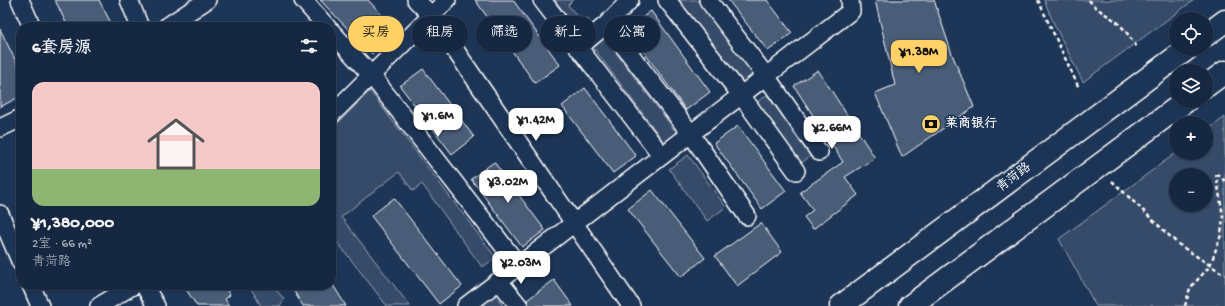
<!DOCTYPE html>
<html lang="zh">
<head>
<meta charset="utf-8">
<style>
  body { margin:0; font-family:"Gochi Hand","LXGW WenKai TC",sans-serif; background:#23344c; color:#f1f3f6; height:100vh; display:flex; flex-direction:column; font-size:15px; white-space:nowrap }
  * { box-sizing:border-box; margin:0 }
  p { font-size:13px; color:#9ea6b1 }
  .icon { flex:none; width:22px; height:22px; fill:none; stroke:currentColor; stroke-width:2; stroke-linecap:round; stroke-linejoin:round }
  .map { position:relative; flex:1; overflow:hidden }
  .panel { position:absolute; left:16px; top:22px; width:320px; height:268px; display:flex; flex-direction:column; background:#162841; border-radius:16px; box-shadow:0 1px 3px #0004,0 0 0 1px #35445a }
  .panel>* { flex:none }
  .banner { position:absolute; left:348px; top:16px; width:380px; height:36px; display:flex; gap:8px }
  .tools { position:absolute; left:1169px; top:12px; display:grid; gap:8px }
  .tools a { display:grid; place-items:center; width:44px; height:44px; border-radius:50%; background:#162841; box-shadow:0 1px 3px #0004,0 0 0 1px #35445a; font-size:20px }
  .price { position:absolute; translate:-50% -34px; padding:0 9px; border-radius:8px; background:#fff; color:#222; font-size:13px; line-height:26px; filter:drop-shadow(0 1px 2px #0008) }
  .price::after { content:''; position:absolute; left:50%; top:24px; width:12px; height:9px; margin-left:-6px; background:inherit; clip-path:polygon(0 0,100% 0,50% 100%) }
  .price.current { background:#ffd166; color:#111 }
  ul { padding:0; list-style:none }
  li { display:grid; align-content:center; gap:8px; height:212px; padding:0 16px }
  li span { display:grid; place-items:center; height:124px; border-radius:12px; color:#555 }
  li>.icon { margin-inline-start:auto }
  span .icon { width:72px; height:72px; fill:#fffc; stroke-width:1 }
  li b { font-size:17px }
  h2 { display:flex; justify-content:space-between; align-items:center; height:48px; padding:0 16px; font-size:17px }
  .pill { padding:0 14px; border-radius:18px; background:#162841; box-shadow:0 1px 3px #0004,0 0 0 1px #35445a; font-size:14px; line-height:36px }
  .pill.current { background:#ffd166; color:#111 }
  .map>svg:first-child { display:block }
  .green { fill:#364b69; stroke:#9aa5b4; fill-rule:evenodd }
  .building { fill:#4a5d79; stroke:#fff }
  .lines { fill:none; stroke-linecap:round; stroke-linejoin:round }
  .street-casing { stroke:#fff; stroke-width:20 }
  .primary-casing { stroke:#fff; stroke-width:25 }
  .path { stroke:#fff; stroke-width:2.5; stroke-dasharray:4 3; stroke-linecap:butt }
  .street { stroke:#1d3557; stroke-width:17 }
  .primary { stroke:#1d3557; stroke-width:22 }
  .labels { text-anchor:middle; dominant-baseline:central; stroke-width:3; stroke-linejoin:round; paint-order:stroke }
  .poi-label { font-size:13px; font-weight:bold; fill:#fff; stroke:#1d3557; text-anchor:start }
  .street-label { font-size:13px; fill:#fff; stroke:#1d3557 }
</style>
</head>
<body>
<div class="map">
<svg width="1225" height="306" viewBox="0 0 1225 306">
  <rect width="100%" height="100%" fill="#1d3557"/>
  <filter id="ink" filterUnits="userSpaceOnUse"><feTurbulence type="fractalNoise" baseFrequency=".025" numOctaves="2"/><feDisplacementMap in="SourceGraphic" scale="8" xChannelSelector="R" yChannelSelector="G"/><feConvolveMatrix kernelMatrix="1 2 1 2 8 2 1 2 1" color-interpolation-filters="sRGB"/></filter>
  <g filter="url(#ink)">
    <path class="green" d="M555,0H573L568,5L581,21L587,18L592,25L580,35Z
      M678,0H697L755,74L743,83Z
      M1044,0H1194L1083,82L1055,26Z
      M604,37L679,136L667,146L592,46Z
      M370,91L496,258L482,267L422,184L413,191L399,172L341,217L410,306H387L331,234V130Z
      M767,95L812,155L800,164L754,104Z
      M1225,117V306H1096L1059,239L1176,153H1206V131ZM1176,175H1206V205H1176Z
      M688,155L726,207L707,221L669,169Z
      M249,285H272L284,299L280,306H261Z
      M495,294L503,306H484L482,303Z"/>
    <path class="building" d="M55,0H99L113,27H68Z
      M320,0H368L396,30L372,54Z
      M475,0H513L560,65L535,83Z
      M728,0H767L792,33L768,51Z
      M875,0H934L952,54L974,107L902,157L875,93L895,85Z
      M651,11L710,92L686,110L627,29Z
      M0,29L21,72V96L0,107Z
      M423,69L474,137L452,154L400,86Z
      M818,70L875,158L845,177L858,195L813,229L804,217L813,210L800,192L843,162L794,86Z
      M585,88L636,156L613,173L562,106Z
      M738,126L786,191L762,209L714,143Z
      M494,162L545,230L522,247L471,179Z
      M652,190L705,258L681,277L628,209Z
      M394,198L462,286L439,304L371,216Z
      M761,223L782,252L737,286L715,256Z
      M554,280L573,306H529L527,300Z
      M183,285H223L230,295L225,299L229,306H197Z
      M290,285H333L346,306H303Z"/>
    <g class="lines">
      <g class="street-casing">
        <path id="street" d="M20,0L32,27
          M129,0L140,27
          M303,0L327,27
          M416,0L431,15L631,306
          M542,0L662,156
          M630,0L607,24L691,134L747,216
          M667,0L741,95L796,171
          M708,0L766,76L819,152
          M166,27L207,0
          M331,31L372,76L519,266
          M578,48L607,24
          M331,115L447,0
          M0,128L21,118
          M0,214L21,263
          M499,281L519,306
          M31,285L40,306
          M144,285L156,306
          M99,306L134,285
          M466,306L851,11L850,0"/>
      </g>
      <g class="primary-casing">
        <path id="primary" d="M1206,35L1225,21
          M1206,86L1225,72
          M841,306L1187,49
          M910,306L1186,101"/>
      </g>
      <path class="path" d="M1038,0L1079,88
        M1089,0C1097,11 1107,14 1117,22C1125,29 1131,39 1137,47
        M1217,174L1225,181
        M1112,181L1178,244L1225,275
        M1185,306L1190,288L1210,266L1221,235L1223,216L1216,174"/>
      <use href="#street" class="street"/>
      <use href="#primary" class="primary"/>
    </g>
  </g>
  <defs>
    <g id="bank-disc" transform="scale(1)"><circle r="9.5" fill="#ffd166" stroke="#1d3557"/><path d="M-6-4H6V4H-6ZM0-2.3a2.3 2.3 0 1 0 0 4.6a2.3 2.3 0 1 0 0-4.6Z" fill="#111"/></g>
  </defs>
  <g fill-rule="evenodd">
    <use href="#bank-disc" x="931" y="124"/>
  </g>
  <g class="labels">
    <g class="poi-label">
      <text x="945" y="124">莱商银行</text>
    </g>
    <g class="street-label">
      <text transform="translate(1014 178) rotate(-37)">青菏路</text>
    </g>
  </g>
</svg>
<div class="tools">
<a><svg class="icon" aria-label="locate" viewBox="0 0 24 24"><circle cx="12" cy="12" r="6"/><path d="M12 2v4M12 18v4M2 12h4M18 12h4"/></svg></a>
<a><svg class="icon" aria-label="layers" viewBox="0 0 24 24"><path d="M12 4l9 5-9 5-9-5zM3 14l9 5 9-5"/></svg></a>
<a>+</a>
<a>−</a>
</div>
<b class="price current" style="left:919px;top:74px">¥1.38M</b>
<b class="price" style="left:438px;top:138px">¥1.6M</b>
<b class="price" style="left:536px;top:142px">¥1.42M</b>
<b class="price" style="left:832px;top:150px">¥2.66M</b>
<b class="price" style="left:508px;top:204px">¥3.02M</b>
<b class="price" style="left:521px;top:285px">¥2.03M</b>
<div class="banner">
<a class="pill current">买房</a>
<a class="pill">租房</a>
<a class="pill">筛选</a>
<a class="pill">新上</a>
<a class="pill">公寓</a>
</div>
<section class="panel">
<h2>6套房源<svg class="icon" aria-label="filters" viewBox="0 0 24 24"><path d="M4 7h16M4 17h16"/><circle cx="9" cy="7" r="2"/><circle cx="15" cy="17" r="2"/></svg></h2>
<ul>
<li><span style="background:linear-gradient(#f6c9c9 70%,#8fb573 0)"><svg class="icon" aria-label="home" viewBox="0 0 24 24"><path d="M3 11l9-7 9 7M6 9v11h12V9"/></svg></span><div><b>¥1,380,000</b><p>2室 · 66 m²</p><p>青菏路</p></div></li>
</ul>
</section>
</div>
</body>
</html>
